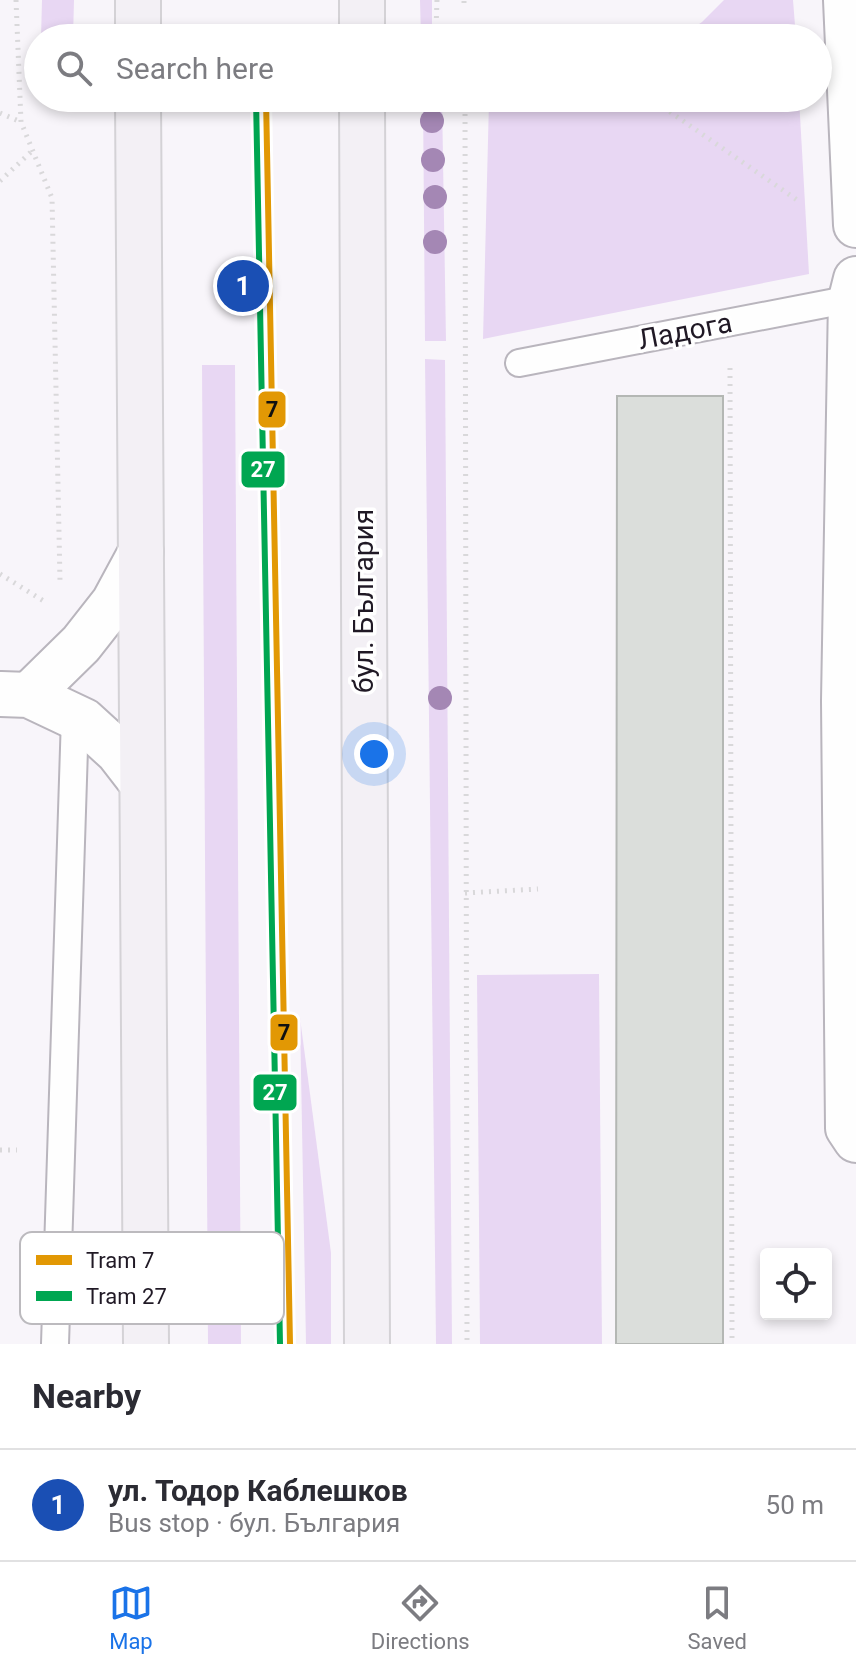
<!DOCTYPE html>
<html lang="en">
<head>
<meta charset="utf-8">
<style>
	body { margin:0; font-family:Roboto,sans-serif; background:#f2f2f3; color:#2b2b33 }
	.controls { position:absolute; right:24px; bottom:24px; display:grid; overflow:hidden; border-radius:8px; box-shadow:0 4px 12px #0003 }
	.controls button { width:72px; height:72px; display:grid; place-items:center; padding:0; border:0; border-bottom:2px solid #e1e1e2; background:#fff; color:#2b2b33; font:40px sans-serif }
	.you { position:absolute; left:374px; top:754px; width:28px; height:28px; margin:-20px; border:6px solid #fff; border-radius:50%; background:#1a73e8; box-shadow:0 0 0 12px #1a73e833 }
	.badge { display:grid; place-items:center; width:52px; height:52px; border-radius:50%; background:#1a73e8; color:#fff; font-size:26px; font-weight:700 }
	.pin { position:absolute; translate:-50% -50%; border:4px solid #fff; box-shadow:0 2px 8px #0006 }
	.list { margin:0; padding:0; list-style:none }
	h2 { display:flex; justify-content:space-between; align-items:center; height:104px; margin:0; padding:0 32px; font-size:34px }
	h2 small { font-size:26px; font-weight:400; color:#7c7c81 }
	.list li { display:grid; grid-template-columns:52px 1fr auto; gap:24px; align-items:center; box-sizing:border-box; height:112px; padding:0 32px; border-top:2px solid #e1e1e2 }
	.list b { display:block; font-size:30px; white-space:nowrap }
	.list p { margin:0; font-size:26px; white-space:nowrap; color:#7c7c81 }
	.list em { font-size:26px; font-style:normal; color:#7c7c81 }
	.icon { flex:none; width:44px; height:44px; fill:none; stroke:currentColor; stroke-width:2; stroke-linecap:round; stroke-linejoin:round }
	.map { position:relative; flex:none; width:856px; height:1344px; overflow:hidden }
	.search { position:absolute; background:#fff; box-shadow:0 4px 12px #0003; left:24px; right:24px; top:24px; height:88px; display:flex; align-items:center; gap:20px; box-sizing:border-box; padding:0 28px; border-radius:44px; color:#7c7c81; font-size:30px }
	.sheet { height:216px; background:#fff }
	nav { display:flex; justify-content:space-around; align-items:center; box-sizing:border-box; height:112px; border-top:2px solid #e1e1e2; background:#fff; font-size:22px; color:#7c7c81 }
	nav a { display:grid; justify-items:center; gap:4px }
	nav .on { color:#1a73e8 }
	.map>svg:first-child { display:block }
	.green { fill:#e8d7f3 }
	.building { fill:#dbdedb; stroke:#b4b7b4; stroke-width:2 }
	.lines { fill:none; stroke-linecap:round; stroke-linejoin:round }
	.lane-casing { stroke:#b9b5bd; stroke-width:30 }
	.street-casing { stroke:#b9b5bd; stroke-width:48 }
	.primary-casing { stroke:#d4d2d6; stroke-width:48 }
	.path { stroke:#d9d8da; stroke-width:5; stroke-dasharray:2 6; stroke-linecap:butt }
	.lane { stroke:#fefefe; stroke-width:26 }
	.street { stroke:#fefefe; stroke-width:44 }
	.primary { stroke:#f3f0f5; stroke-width:44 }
	.tram-1-casing { stroke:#fff; stroke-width:12 }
	.tram-2-casing { stroke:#fff; stroke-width:12 }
	.tram-1 { stroke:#e29804; stroke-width:6 }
	.tram-2 { stroke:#00a651; stroke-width:6 }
	.tree { fill:#a487b4 }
	.labels { text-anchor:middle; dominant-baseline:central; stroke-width:7; stroke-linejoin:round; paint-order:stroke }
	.street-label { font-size:28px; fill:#201925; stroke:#fff }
	.key { fill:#fff; stroke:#bcbabe; stroke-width:2 }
	.key-label { font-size:22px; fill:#201925 }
	.line-badge { stroke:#fff; stroke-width:3 }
	.badge-label { font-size:22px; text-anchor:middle; font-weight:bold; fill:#fff }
	.pale-badge-label { font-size:22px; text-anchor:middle; font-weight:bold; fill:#111 }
</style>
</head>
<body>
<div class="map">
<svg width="856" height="1344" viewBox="0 0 856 1344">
	<rect width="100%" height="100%" fill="#f8f5fa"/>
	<g class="green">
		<polygon points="42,0 74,0 73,38 41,38"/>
		<polygon points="420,0 432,0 432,28 434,38 421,38"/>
		<polygon points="724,0 793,0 796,38 679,38 702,22"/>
		<polygon points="423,98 442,98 446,341 425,341"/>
		<polygon points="497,98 799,98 809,274 483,339 489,101"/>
		<polygon points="425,359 445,360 452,1344 436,1344"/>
		<polygon points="202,365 235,365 241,1344 208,1344"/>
		<polygon points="599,974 602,1344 480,1344 477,975"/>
		<polygon points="300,1018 331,1253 331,1344 306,1344"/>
	</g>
	<polygon class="building" points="617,396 723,396 723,1344 616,1344"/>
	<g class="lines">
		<defs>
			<g id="lane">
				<polyline points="519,363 851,299"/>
				<polyline points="55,1344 75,717"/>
			</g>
			<g id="street">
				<polyline points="846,0 856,225"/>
				<polyline points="856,279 851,299 844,701 848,1128 856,1140"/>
				<polyline points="1,694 29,695 84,721 118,752 142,783"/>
				<polyline points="29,695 81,644 114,602 141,552"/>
			</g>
			<g id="primary">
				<polyline points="138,0 138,38"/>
				<polyline points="362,0 362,38"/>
				<polyline points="138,98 146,1344"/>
				<polyline points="362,98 367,1344"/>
			</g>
		</defs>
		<use href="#lane" class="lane-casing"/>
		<use href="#street" class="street-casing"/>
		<use href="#primary" class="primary-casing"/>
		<g class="path">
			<polyline points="16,0 21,122 52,198 60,581"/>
			<polyline points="437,0 436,29 441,38"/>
			<polyline points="464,3 464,0"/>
			<polyline points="465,98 467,1344"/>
			<polyline points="650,98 800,202"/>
			<polyline points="0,113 21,122"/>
			<polyline points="0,181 33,150"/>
			<polyline points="730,368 732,1344"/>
			<polyline points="0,574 47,603"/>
			<polyline points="465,893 538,889"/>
			<polyline points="0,1150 17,1150"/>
		</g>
		<use href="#lane" class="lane"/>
		<use href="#street" class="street"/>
		<use href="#primary" class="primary"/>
		<defs>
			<polyline id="tram-1" points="266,98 290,1344"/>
			<polyline id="tram-2" points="256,98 280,1344"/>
		</defs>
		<use href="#tram-1" class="tram-1-casing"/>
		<use href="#tram-2" class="tram-2-casing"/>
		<use href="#tram-1" class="tram-1"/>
		<use href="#tram-2" class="tram-2"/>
	</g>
	<g class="tree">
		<circle cx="432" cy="121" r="12"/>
		<circle cx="433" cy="160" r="12"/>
		<circle cx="435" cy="197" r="12"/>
		<circle cx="435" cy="242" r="12"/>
		<circle cx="440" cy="698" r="12"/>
	</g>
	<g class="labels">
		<g class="street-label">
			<text transform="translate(685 331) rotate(-11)">Ладога</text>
			<text transform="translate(363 601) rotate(-90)">бул. България</text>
		</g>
	</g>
	<rect x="20" y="1232" width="264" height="92" rx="12" class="key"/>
	<rect x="36" y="1255" width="36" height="10" fill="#e29804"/>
	<rect x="36" y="1291" width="36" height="10" fill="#00a651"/>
	<g class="key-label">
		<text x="86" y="1268">Tram 7</text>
		<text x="86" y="1304">Tram 27</text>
	</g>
	<g class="line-badge">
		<rect x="257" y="390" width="30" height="39" rx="8" fill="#e29804"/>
		<rect x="240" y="450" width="46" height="39" rx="8" fill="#00a651"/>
		<rect x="269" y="1013" width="30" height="39" rx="8" fill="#e29804"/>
		<rect x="252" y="1073" width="46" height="39" rx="8" fill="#00a651"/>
	</g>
	<g class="badge-label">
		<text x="263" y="477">27</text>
		<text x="275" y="1100">27</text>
	</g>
	<g class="pale-badge-label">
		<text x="272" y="417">7</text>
		<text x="284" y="1040">7</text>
	</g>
</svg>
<div class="controls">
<button><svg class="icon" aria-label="locate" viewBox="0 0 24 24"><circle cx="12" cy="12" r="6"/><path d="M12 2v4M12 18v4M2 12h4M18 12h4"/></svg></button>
</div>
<div class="you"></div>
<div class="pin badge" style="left:243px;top:286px;background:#1a4fb4">1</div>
<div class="search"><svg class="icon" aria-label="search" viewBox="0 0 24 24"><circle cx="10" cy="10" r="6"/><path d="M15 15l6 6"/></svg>Search here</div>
</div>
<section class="sheet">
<h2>Nearby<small></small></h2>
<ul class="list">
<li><span class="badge" style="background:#1a4fb4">1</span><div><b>ул. Тодор Каблешков</b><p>Bus stop · бул. България</p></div><em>50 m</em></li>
</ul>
</section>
<nav>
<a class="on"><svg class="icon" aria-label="map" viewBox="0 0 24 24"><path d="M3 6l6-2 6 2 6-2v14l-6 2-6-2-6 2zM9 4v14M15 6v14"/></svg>Map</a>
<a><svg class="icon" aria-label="directions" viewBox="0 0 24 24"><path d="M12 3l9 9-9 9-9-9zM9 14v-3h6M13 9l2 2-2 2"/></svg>Directions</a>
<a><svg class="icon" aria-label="saved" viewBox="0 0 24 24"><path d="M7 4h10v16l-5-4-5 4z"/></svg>Saved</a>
</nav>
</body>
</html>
